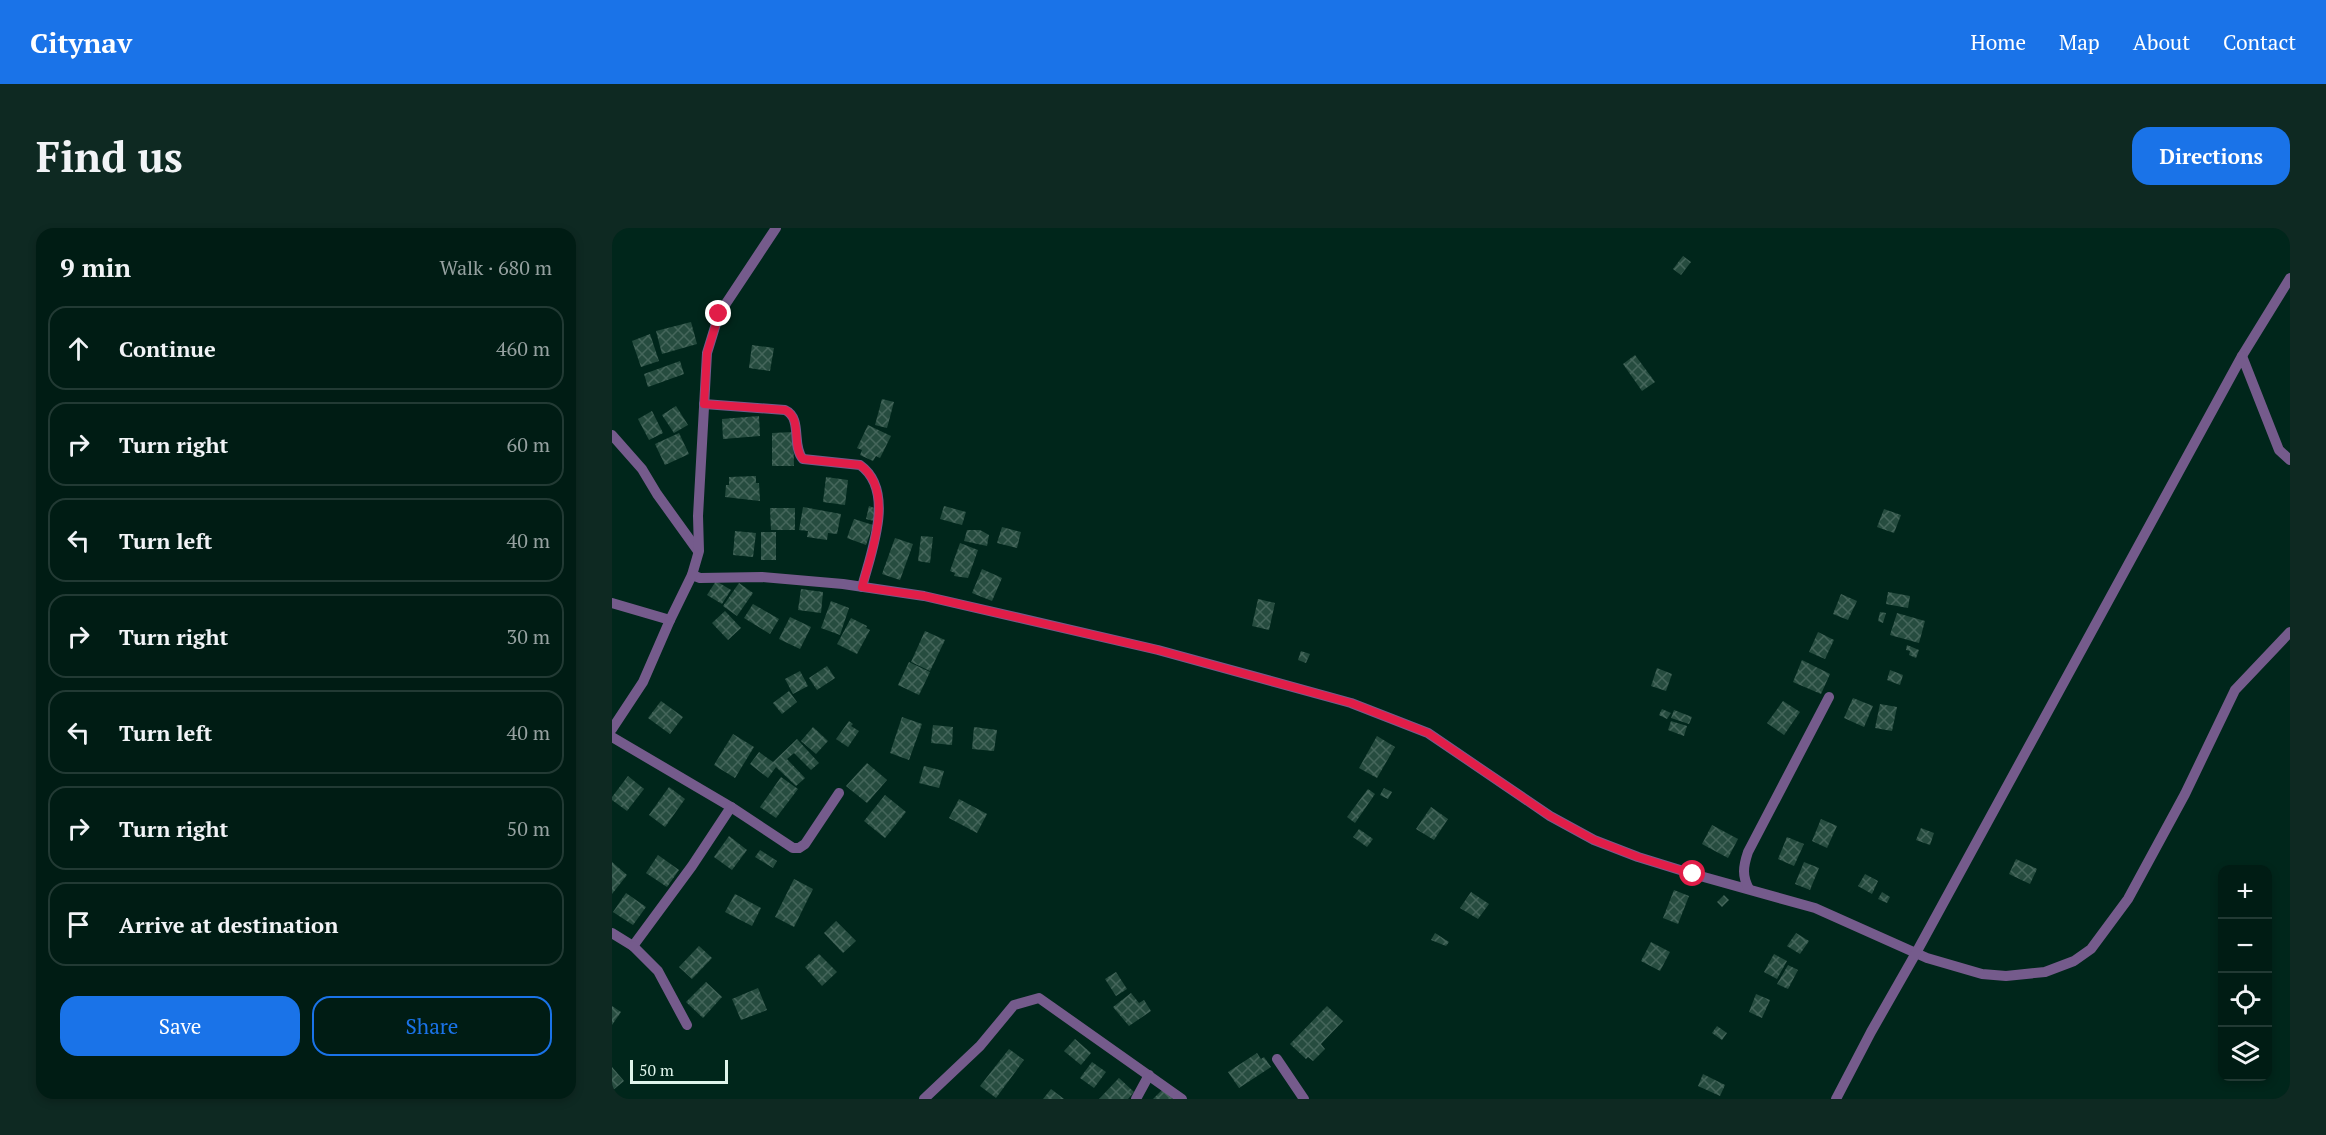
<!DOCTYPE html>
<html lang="en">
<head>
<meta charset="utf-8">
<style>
	body { margin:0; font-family:"PT Serif",serif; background:#0e2922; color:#f1f3f6 }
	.controls { position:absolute; right:18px; bottom:18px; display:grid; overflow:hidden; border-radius:12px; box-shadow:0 3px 9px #0003 }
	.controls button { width:54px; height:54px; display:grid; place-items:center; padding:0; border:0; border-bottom:2px solid #223a34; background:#001c14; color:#f1f3f6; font:30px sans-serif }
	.scale { position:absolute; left:18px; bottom:15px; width:98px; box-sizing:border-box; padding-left:6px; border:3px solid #dff4eb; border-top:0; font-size:16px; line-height:21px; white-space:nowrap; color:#dff4eb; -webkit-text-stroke:4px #00261b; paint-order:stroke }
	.stop { position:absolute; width:18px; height:18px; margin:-14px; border:4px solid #e11d48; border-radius:50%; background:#fff }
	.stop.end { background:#e11d48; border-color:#fff; box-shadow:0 2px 6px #0008 }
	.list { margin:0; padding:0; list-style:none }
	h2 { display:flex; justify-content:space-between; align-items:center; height:78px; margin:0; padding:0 24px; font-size:26px }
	h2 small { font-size:20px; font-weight:400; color:#95a1a0 }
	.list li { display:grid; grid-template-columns:39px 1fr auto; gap:18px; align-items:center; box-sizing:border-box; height:84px; margin:0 12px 12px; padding:0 12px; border:2px solid #223a34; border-radius:18px }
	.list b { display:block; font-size:22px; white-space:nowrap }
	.list em { font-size:20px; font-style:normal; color:#95a1a0 }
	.actions { display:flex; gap:12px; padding:18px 24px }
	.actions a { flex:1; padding:14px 0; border:2px solid #1a73e8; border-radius:18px; text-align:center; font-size:21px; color:#1a73e8 }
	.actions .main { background:#1a73e8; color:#fff }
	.icon { flex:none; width:33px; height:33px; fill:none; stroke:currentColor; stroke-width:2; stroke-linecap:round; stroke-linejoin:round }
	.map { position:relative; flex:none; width:1678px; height:871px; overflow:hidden; border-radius:18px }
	header { display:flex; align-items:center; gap:36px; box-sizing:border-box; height:84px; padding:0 30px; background:#1a73e8; color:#fff }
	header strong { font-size:28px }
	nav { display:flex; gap:33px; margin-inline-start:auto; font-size:21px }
	.intro { display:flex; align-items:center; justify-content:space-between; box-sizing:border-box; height:144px; padding:0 36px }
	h1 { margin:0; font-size:42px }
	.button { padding:15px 27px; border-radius:18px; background:#1a73e8; color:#fff; font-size:21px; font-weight:700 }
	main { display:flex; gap:36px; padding:0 36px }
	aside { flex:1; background:#001c14; border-radius:18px; box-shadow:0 3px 9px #0003 }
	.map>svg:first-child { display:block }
	.building { fill:url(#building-cross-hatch) }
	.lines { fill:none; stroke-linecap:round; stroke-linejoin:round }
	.minor { stroke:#755b8c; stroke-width:10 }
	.route { stroke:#e11d48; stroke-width:8 }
</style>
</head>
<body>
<header>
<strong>Citynav</strong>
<nav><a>Home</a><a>Map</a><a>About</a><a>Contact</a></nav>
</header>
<div class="intro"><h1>Find us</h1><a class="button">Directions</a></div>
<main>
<aside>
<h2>9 min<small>Walk · 680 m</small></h2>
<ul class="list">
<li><svg class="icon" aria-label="ahead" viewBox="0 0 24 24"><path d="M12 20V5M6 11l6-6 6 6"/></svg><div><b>Continue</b></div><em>460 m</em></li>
<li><svg class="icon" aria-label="right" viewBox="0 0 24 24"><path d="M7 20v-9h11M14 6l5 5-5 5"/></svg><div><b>Turn right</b></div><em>60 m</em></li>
<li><svg class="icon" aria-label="left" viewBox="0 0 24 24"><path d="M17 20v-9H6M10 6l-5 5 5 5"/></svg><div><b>Turn left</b></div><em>40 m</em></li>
<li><svg class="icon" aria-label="right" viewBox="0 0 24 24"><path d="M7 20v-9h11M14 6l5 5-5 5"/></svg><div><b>Turn right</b></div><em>30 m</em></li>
<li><svg class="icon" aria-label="left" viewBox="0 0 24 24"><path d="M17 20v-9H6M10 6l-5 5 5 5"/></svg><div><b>Turn left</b></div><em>40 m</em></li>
<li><svg class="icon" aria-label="right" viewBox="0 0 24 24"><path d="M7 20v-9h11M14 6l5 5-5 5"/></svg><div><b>Turn right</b></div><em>50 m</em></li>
<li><svg class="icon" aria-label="arrive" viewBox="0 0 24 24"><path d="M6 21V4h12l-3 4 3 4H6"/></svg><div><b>Arrive at destination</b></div></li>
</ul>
<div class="actions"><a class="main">Save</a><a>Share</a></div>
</aside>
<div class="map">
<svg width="1678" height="871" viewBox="0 0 1678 871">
	<defs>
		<pattern id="building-cross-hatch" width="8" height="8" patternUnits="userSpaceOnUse" patternTransform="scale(1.5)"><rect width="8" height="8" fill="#264c3f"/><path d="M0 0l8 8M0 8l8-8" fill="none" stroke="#45665b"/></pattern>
	</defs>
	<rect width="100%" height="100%" fill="#00261b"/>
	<g class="building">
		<polygon points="1071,28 1079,34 1069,47 1061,41"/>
		<polygon points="79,94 85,116 50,126 44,103"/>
		<polygon points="38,106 47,133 29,139 20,113"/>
		<polygon points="140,117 162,120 158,143 137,140"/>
		<polygon points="1023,127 1043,154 1030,163 1011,136"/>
		<polygon points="68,133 72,146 36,159 32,146"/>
		<polygon points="270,171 282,174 275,200 263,197"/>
		<polygon points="64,178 76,197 62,205 50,187"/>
		<polygon points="40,183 51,205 37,212 26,191"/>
		<polygon points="147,188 148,208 111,211 110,191"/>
		<polygon points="256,197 279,208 268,230 264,228 261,233 248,227 250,222 245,220"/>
		<polygon points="181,204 182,238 160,238 160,205"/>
		<polygon points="67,205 77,226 53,237 43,216"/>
		<polygon points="144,248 144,255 147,255 148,273 113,269 114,257 117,257 117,249"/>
		<polygon points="214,249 236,252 233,277 211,274"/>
		<polygon points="257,278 265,281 262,293 254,291"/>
		<polygon points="332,278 354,284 350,297 328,291"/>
		<polygon points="191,279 229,286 225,306 216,305 215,312 195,309 196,303 187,302"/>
		<polygon points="158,280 183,280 183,302 159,302"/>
		<polygon points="1272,281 1289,287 1282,305 1265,299"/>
		<polygon points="242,291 261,297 254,317 235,310"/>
		<polygon points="390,299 409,304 405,320 385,315"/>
		<polygon points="355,302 368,302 377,307 375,318 352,313"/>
		<polygon points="123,303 144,305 141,329 121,327"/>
		<rect x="149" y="304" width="15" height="28"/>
		<polygon points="309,308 321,309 318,335 306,333"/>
		<polygon points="283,310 301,316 288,352 270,346"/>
		<polygon points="348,315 366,322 356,350 342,348 343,345 338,343"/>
		<polygon points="370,341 390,350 380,373 360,365"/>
		<polygon points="104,353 119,362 110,376 95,367"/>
		<polygon points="127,355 141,365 125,388 111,378"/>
		<polygon points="189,361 211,364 209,385 186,382"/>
		<polygon points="1276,364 1298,368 1296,380 1274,376"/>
		<polygon points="1229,366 1245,373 1236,392 1221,386"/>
		<polygon points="646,371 663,375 657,402 640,398"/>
		<polygon points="219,373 237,380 228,407 209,400"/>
		<polygon points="141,376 167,391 158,406 132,390"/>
		<polygon points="113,383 129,400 116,412 100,395"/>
		<polygon points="1268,384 1274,385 1271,395 1266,393"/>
		<polygon points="1285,385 1313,393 1307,415 1278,407"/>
		<polygon points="178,389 199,399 188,421 167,411"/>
		<polygon points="239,390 255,398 254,400 258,402 245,426 225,416"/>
		<polygon points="313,403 333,412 318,443 299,434"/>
		<polygon points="1206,404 1222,412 1213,431 1197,424"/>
		<polygon points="1295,417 1307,422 1304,430 1297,427 1298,423 1294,422"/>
		<polygon points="689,423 698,426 694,435 686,432"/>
		<polygon points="1190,432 1218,446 1209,466 1181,454"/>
		<polygon points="297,434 318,444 307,467 286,457"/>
		<polygon points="215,438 223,450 205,462 197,450"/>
		<polygon points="1045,440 1060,446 1054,463 1039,458"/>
		<polygon points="1278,442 1291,447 1288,457 1275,452"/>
		<polygon points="188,443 196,458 181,466 173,451"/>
		<polygon points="177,463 185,474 170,486 161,475"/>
		<polygon points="1241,470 1261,478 1252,499 1232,490"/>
		<polygon points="49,473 71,489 58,506 36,490"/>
		<polygon points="1171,473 1188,484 1172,507 1155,495"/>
		<polygon points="1268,476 1285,479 1280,503 1263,500"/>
		<polygon points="1050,481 1059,485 1055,491 1047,487"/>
		<polygon points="1062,482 1080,489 1077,496 1059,490"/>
		<polygon points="290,489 310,496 297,532 278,525"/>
		<polygon points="237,493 241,496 239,498 247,503 236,519 224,511"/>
		<polygon points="1059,493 1075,498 1072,508 1056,502"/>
		<polygon points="321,497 341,499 340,517 319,515"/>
		<polygon points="201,499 216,513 204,526 189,513"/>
		<polygon points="362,499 385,502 382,523 360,521"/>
		<polygon points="121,506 142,519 123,550 102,537"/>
		<polygon points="765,508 783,519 765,550 747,540"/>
		<polygon points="185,511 207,535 199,542 182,525 175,531 193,550 184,558 164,539 156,550 138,536 147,524 161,534"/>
		<polygon points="255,535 275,552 255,575 234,558"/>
		<polygon points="312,538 332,543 327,560 307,555"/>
		<polygon points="16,548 32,561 15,583 0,572 0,569"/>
		<polygon points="169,549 186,561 164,590 148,579"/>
		<polygon points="57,559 73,571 53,599 37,587"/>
		<polygon points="772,560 780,564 776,571 768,567"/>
		<polygon points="756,561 763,566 743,595 735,589"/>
		<polygon points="273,567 294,584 273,610 252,593"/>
		<polygon points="347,571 375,586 365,605 337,590"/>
		<polygon points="819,579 836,591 822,612 804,601"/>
		<polygon points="1209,591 1225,598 1215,620 1200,613"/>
		<polygon points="1100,597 1126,611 1116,630 1090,616"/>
		<polygon points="1309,600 1322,605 1318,617 1304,612"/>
		<polygon points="747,601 761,611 755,619 741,609"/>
		<polygon points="117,608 135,622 120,642 102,629"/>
		<polygon points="1175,609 1192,616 1182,638 1166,631"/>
		<polygon points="148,622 165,633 161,640 143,629"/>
		<polygon points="46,627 67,642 55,659 34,645"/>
		<polygon points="1404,631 1425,641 1418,656 1397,646"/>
		<polygon points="0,634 15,647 0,666"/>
		<polygon points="1192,634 1207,640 1198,662 1183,656"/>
		<polygon points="1253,646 1266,653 1260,666 1246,658"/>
		<polygon points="182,651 201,661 182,699 163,689"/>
		<polygon points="1062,662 1077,668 1066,696 1051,690"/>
		<polygon points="859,664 877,676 866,691 848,680"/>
		<polygon points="1270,664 1278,669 1275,675 1266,671"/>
		<polygon points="14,665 34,679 21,697 1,684"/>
		<polygon points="123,666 149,680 140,698 113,684"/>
		<polygon points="1112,667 1117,672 1110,679 1105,674"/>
		<polygon points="224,693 244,713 231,725 212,705"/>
		<polygon points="823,705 837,714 834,718 819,712"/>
		<polygon points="1184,705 1197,713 1188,726 1175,718"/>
		<polygon points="1039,714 1058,724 1048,743 1029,733"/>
		<polygon points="87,718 100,730 80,751 67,739"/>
		<polygon points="207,726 225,744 210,758 193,739"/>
		<polygon points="1162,726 1175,733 1165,751 1152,744"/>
		<polygon points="1176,737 1186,742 1176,761 1165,756"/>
		<polygon points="504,744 515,761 504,768 493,751"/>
		<polygon points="94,754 110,769 91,790 74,774"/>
		<polygon points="146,760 155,782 129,792 120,771"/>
		<polygon points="519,765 527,775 532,772 539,783 517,798 501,779"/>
		<polygon points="1144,766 1158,772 1150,790 1137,784"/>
		<polygon points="0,778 9,784 0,797"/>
		<polygon points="715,778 731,793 709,816 713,821 701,833 696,829 694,831 678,816"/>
		<polygon points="1105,798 1115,805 1110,812 1100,805"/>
		<polygon points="463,811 479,825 469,837 452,823"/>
		<polygon points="397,821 412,832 384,870 368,858"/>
		<polygon points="645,825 649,831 652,829 659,839 627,860 616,844"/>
		<polygon points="480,834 494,844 482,860 468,850"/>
		<polygon points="0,839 12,853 0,863"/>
		<polygon points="1091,846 1113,857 1108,868 1086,858"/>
		<polygon points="507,850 522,864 516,871 487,871"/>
		<polygon points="439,861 452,871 431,871"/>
		<polygon points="551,861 562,871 541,871"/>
	</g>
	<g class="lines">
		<g class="minor">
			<polyline points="1630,128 1678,50"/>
			<path d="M 92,176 L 173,182 C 191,190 179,218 191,231 L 248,237 C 284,263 259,324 250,359"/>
			<polyline points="0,207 30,241 45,266 86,323"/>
			<polyline points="80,347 88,350 150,349 231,356 312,368 546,422 739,475 816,505 938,588 982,612 1026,629 1081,646 1203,680 1315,730 1370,746 1394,748 1433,744 1462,733 1479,721 1516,671 1573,566 1623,462 1678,404"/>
			<polyline points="0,375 58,392"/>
			<polyline points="0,501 31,454 58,392 80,347 87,323 86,288 95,125 107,86 164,0"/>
			<polyline points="0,509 119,579 181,620 187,620 193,616 227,565"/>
			<path d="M 1137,661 C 1130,648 1131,639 1136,624 L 1217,469"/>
			<polyline points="0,705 21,718 80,638 119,579"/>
			<polyline points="21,718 46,743 75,797"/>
			<polyline points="665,831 692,871"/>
			<polyline points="312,871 368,818 402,777 427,770 570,871"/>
			<polyline points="524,871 537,847"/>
			<polyline points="1224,871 1259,804 1304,725 1630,128 1667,222 1678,232"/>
		</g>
	</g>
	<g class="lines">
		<path class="route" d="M 107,86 L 95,125 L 92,176 L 173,182 C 191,190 179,218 191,231 L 248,237 C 284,263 259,325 250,359 L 312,368 L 546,422 L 739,475 L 816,505 L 938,588 L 982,612 L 1026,629 L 1081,646"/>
	</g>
</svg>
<div class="controls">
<button>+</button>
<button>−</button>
<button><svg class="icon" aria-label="locate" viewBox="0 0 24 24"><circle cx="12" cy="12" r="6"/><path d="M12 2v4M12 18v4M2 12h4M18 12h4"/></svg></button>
<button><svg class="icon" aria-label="layers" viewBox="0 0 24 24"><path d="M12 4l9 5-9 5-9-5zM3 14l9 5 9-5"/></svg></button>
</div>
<div class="scale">50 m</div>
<div class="stop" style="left:1081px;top:646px"></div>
<div class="stop end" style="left:107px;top:86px"></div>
</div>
</main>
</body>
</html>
